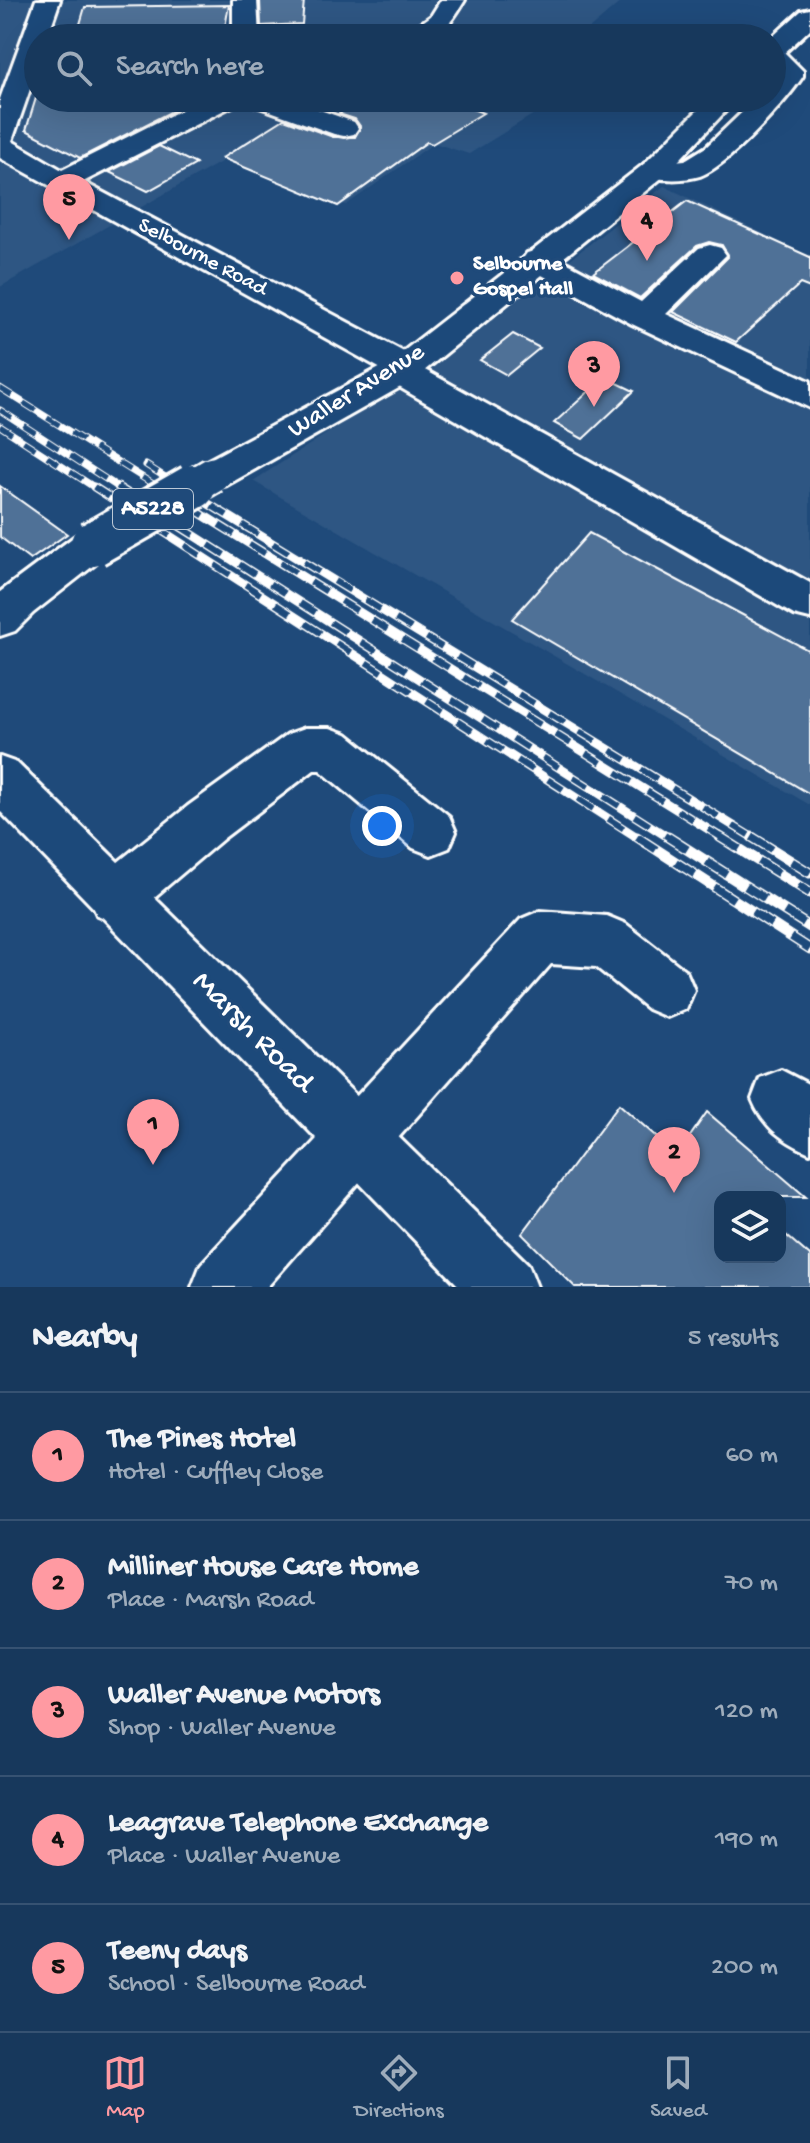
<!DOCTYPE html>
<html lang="en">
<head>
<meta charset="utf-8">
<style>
	body { margin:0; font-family:"Gochi Hand",sans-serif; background:#203f62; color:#f1f3f6 }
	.controls { position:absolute; right:24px; bottom:24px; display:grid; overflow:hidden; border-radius:16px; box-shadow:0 8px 32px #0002 }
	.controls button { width:72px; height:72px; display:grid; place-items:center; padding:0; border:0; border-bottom:2px solid #365272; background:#17385c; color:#f1f3f6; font:40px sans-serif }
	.you { position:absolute; left:382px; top:826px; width:28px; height:28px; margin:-20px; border:6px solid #fff; border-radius:50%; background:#1a73e8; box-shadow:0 0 0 12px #1a73e833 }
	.badge { display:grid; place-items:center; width:52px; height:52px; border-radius:50%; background:#ff9aa2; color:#111; font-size:26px; font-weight:700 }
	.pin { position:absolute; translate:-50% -66px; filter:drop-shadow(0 2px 4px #0008) }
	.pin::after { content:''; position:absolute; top:42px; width:28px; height:24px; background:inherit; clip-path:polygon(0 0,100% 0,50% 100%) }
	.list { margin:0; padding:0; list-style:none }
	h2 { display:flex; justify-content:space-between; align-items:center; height:104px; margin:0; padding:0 32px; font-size:34px }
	h2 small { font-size:26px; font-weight:400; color:#9eacbb }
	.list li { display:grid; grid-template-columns:52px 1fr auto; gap:24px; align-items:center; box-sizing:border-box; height:128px; padding:0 32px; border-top:2px solid #365272 }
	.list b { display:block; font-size:30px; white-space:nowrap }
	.list p { margin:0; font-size:26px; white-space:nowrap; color:#9eacbb }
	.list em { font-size:26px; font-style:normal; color:#9eacbb }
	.icon { flex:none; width:44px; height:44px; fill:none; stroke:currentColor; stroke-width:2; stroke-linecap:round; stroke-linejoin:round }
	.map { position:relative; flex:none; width:810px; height:1287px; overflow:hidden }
	.search { position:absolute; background:#17385c; box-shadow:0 8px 32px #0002; left:24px; right:24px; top:24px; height:88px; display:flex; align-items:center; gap:20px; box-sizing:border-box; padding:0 28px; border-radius:44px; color:#9eacbb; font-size:30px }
	.sheet { height:744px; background:#17385c }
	nav { display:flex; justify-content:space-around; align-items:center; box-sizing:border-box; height:112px; border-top:2px solid #365272; background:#17385c; font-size:22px; color:#9eacbb }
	nav a { display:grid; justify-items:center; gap:4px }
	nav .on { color:#ff9aa2 }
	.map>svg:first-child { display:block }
	.built { fill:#2e5683 }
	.building { fill:#507197; stroke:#fff; stroke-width:2 }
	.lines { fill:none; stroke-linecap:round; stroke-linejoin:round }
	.minor-casing { stroke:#fff; stroke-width:6 }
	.major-casing { stroke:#fff; stroke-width:6 }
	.minor { fill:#1f4a7a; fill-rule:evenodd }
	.major { fill:#1f4a7a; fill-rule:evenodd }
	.rail-far2-casing { stroke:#fff; stroke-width:7 }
	.rail-far1-casing { stroke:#fff; stroke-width:9 }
	.rail-casing { stroke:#fff; stroke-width:11 }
	.rail-far2 { stroke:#1f4a7a; stroke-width:5; stroke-dasharray:14; stroke-linecap:butt }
	.rail-far1 { stroke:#1f4a7a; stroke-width:6; stroke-dasharray:18; stroke-linecap:butt }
	.rail { stroke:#1f4a7a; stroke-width:8; stroke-dasharray:23; stroke-linecap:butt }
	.major-bridge-far1-casing { stroke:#fff; stroke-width:40; stroke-linecap:butt }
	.major-bridge-casing { stroke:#fff; stroke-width:50; stroke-linecap:butt }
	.major-bridge-far1 { stroke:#1f4a7a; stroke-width:35 }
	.major-bridge { stroke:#1f4a7a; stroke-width:44 }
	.poi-dot { fill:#ff9aa2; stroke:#1f4a7a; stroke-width:3 }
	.labels { text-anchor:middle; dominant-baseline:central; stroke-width:7; stroke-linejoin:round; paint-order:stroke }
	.far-street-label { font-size:22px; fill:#fff; stroke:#1f4a7a }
	.far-poi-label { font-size:22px; font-weight:bold; fill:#fff; stroke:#1f4a7a; text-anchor:start }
	.shield { fill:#1f4a7a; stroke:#bcc9d7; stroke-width:2 }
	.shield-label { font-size:24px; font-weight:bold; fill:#fff }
	.street-label { font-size:26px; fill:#fff; stroke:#1f4a7a }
	.near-street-label { font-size:32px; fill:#fff; stroke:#1f4a7a }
</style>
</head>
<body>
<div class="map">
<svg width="810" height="1287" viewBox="0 0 810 1287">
	<rect width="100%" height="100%" fill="#1f4a7a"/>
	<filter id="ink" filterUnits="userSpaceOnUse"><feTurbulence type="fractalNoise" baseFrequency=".0125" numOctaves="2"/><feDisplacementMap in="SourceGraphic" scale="16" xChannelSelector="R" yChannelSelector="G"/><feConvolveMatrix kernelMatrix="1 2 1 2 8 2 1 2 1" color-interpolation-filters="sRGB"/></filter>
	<g filter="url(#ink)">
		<g class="built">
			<polygon points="0,0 623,0 589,29 619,38 38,38 38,98 560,98 469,154 434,143 346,205 228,158 0,287"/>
			<polygon points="664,186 810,256 810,805 253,481 438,362"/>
		</g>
		<g class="building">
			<polygon points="260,0 304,0 302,24 261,26"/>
			<polygon points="229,5 223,38 76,38 85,7"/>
			<polygon points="36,98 198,98 80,158 26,130"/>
			<polygon points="365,98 444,98 483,113 432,144 427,142 338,206 222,158 284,119 333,137 355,137 360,126 355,119 339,114"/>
			<polygon points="159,146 196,164 148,191 109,172"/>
			<polygon points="687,201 810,257 810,288 800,284 736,342 673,312 728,257 722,245 709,242 697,246 640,298 593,273"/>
			<polygon points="513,334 540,348 507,375 480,360"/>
			<polygon points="605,377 634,391 583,439 554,423"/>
			<polygon points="0,486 67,534 30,560 0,537"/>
			<polygon points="589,533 810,651 810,794 512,619"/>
			<polygon points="619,1104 677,1155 707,1112 806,1197 720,1197 720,1257 780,1257 780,1230 810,1256 810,1287 575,1287 522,1234"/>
		</g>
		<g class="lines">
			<defs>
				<g id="minor">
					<polygon points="36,0 60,0 47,38 38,38 38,66 12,141 62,170 205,98 239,98 236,104 83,182 419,360 423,369 810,583 810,619 794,615 387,380 383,370 0,158 0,99"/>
					<polygon points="233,0 257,0 259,38 233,38"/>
					<path d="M 441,0 L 465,0 C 445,33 439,38 400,38 L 431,16 Z"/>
					<path d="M 772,46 L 781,49 L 803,71 L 803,76 C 785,103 729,165 700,176 C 684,181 659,180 644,176 L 639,170 L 644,164 L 685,160 L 706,147 L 757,98 L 772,98 L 772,81 L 777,73 L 772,68 Z"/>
					<polygon points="248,98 286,98 354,122 358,128 354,134 344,136 334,134 251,104"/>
					<polygon points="710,245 721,248 726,255 666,314 810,381 810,408 632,324 527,267 522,260 527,253 538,250 549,253 641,302 699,248"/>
					<polygon points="305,728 330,728 347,734 449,816 456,832 449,848 431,855 413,848 320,770 314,770 224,838 133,915 115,922 97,915 89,897 97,879 188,806 288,734"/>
					<polygon points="540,911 607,916 626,924 686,971 694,990 686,1009 667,1017 648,1009 596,967 551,964 267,1287 192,1287 201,1264 521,919"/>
					<path d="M 781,1070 L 810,1085 L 810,1153 C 783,1141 763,1127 752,1099 L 760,1078 Z"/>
				</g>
				<g id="major">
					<polygon points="810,9 810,29 781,56 772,59 771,38 801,11"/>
					<polygon points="710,98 738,98 664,176 413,380 227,485 213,489 199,485 194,475 199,465 387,364 644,164"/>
					<polygon points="93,529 107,533 113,544 107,555 33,613 15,631 0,636 0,592 79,533"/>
					<polygon points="0,757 17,763 528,1264 537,1287 460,1287 0,811"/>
				</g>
			</defs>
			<use href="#minor" class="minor-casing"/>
			<use href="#major" class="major-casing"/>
			<use href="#minor" class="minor"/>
			<use href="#major" class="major"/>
			<defs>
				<g id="rail-far2">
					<polyline points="0,388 161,489"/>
					<polyline points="0,410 121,489"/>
					<polyline points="0,426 97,489"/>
					<polyline points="146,465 184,489"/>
				</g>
				<g id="rail-far1">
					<polyline points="94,487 640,839"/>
					<polyline points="118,487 671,839"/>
					<polyline points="158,487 724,839"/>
					<polyline points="181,487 755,839"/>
				</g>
				<g id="rail">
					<polyline points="637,837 810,949"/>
					<polyline points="668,837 810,927"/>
					<polyline points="720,837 810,893"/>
					<polyline points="752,837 810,873"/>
				</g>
			</defs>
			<use href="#rail-far2" class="rail-far2-casing"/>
			<use href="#rail-far1" class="rail-far1-casing"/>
			<use href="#rail" class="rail-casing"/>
			<use href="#rail-far2" class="rail-far2"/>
			<use href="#rail-far1" class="rail-far1"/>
			<use href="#rail" class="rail"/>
			<defs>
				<polyline id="major-bridge-far1" points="189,489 213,475"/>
				<polyline id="major-bridge" points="93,544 193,487"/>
			</defs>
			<use href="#major-bridge-far1" class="major-bridge-far1-casing"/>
			<use href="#major-bridge" class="major-bridge-casing"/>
			<use href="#major-bridge-far1" class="major-bridge-far1"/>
			<use href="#major-bridge" class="major-bridge"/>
		</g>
	</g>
	<circle class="poi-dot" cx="457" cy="278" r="8"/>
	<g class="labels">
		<g class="far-street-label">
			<text transform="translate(202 258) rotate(28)">Selbourne Road</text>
		</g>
		<g class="far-poi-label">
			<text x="473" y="265">Selbourne<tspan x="473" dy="25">Gospel Hall</tspan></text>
		</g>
		<rect class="shield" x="113" y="489" width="80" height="40" rx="6"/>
		<g class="shield-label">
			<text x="153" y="509">A5228</text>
		</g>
		<g class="street-label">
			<text transform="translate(357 392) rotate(-32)">Waller Avenue</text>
		</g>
		<g class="near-street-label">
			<text transform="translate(252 1033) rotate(45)">Marsh Road</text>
		</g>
	</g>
</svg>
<div class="controls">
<button><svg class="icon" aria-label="layers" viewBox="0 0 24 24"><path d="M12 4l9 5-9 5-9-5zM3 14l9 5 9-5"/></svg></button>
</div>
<div class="you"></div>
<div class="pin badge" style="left:153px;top:1165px">1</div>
<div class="pin badge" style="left:674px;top:1193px">2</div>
<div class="pin badge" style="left:594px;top:407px">3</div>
<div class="pin badge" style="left:647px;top:261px">4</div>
<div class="pin badge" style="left:69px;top:240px">5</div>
<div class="search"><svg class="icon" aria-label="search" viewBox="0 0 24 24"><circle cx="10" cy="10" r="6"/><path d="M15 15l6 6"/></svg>Search here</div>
</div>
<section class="sheet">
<h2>Nearby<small>5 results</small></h2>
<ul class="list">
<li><span class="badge">1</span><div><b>The Pines Hotel</b><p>Hotel · Cuffley Close</p></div><em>60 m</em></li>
<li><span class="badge">2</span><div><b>Milliner House Care Home</b><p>Place · Marsh Road</p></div><em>70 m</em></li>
<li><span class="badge">3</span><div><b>Waller Avenue Motors</b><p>Shop · Waller Avenue</p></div><em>120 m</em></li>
<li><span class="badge">4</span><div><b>Leagrave Telephone Exchange</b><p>Place · Waller Avenue</p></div><em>190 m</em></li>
<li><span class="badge">5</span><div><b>Teeny days</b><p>School · Selbourne Road</p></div><em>200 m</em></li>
</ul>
</section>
<nav>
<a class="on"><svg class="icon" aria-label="map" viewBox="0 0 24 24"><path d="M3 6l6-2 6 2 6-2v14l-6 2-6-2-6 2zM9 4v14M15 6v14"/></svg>Map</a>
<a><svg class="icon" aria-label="directions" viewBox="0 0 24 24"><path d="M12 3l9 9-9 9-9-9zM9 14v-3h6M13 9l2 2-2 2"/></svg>Directions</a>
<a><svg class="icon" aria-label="saved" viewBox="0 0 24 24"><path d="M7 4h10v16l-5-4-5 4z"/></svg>Saved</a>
</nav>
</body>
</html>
